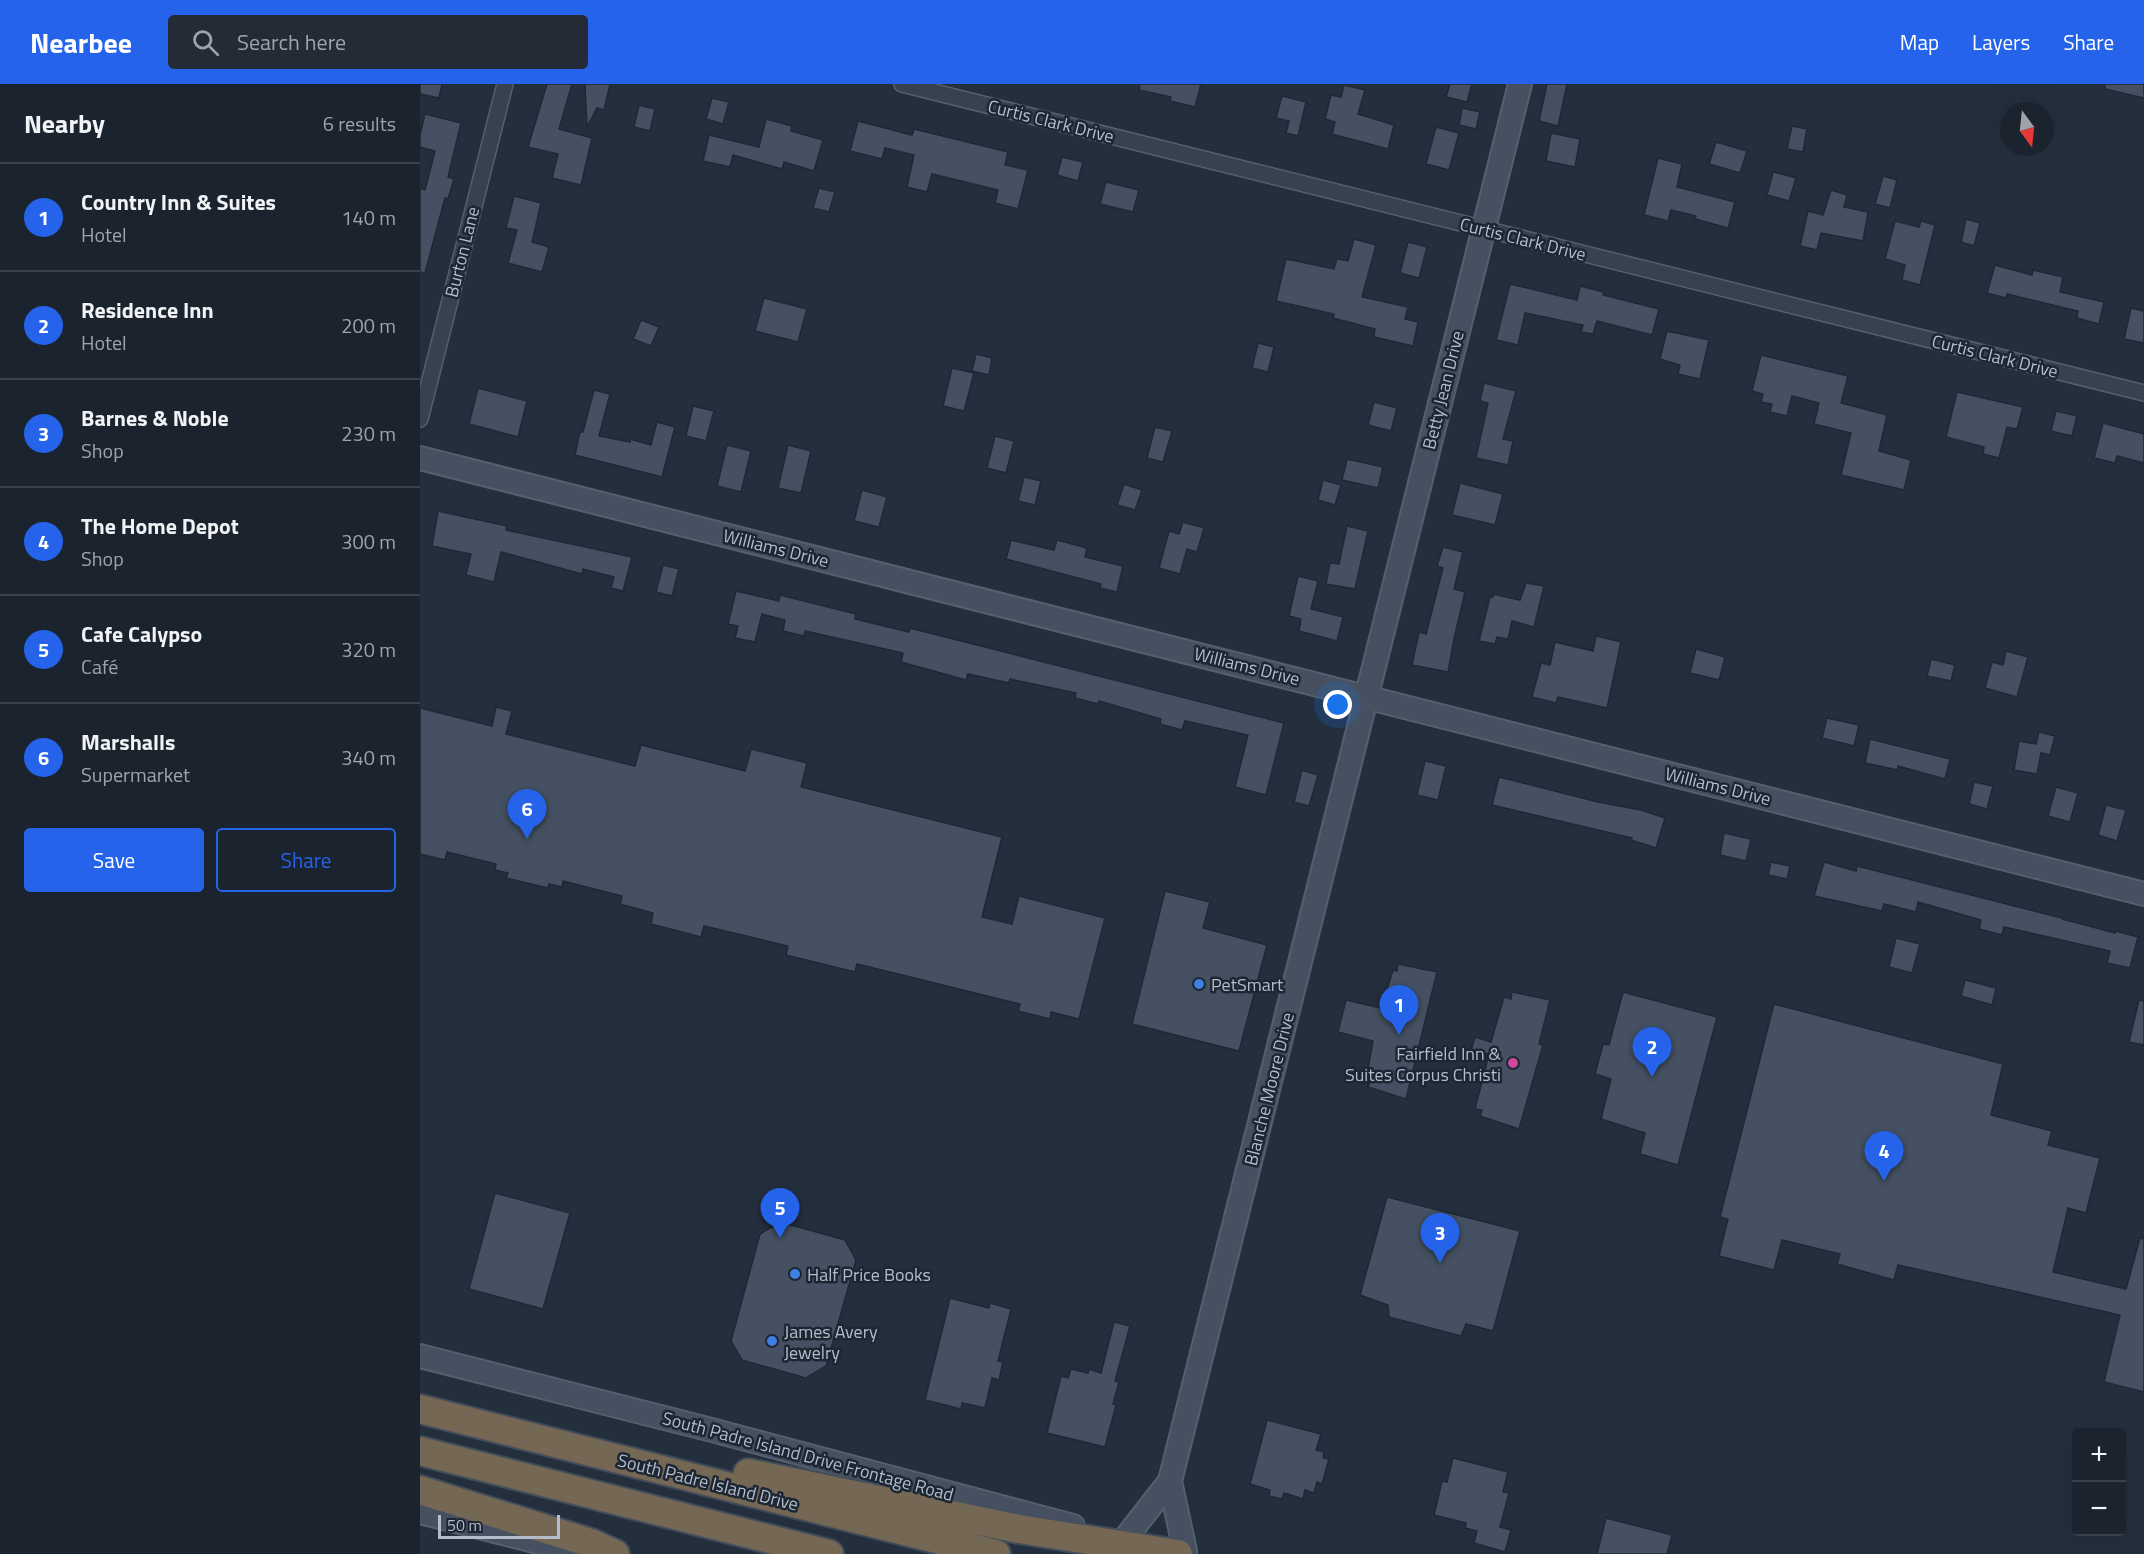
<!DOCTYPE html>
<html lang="en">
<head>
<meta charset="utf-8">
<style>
	body { margin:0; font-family:"Titillium Web",sans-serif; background:#242b36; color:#f1f3f6 }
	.controls { position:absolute; right:18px; bottom:18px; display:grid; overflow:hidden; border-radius:6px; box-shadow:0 6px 24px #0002 }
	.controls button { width:54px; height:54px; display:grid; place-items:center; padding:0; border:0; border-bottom:2px solid #39404a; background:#1b232e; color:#f1f3f6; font:30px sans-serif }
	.compass { position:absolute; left:1580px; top:18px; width:54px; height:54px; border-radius:50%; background:#1b232e; box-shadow:0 6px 24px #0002; rotate:165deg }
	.scale { position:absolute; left:18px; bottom:15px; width:122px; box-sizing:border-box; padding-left:6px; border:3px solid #b4bcc9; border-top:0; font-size:16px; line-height:21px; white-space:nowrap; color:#b4bcc9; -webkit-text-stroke:4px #1d2633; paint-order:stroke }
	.you { position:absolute; left:918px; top:621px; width:21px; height:21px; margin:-15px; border:4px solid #fff; border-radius:50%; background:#1a73e8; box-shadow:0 0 0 9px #1a73e833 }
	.badge { display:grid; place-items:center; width:39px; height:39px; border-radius:50%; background:#2563eb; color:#fff; font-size:20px; font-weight:700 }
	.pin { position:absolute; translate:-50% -50px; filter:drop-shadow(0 2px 3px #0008) }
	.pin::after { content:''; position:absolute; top:32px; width:21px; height:18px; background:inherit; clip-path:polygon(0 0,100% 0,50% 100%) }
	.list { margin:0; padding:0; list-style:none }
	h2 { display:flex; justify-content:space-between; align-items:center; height:78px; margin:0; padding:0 24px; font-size:26px }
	h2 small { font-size:20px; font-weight:400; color:#a0a4aa }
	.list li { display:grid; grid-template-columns:39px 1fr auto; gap:18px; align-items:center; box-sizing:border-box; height:108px; padding:0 24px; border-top:2px solid #39404a }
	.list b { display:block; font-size:22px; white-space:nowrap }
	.list p { margin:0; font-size:20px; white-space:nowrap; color:#a0a4aa }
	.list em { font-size:20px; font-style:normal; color:#a0a4aa }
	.actions { display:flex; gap:12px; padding:18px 24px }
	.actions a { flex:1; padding:14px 0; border:2px solid #2563eb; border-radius:6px; text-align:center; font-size:21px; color:#2563eb }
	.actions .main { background:#2563eb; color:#fff }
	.icon { flex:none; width:33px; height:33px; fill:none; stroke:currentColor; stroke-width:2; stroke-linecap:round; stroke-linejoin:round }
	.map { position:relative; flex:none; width:1724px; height:1470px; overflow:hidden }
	header { display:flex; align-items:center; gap:36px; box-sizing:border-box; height:84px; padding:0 30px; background:#2563eb; color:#fff }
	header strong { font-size:28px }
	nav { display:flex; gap:33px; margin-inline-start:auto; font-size:21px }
	.search { width:420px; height:54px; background:#242b36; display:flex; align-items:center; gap:15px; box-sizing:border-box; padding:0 21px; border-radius:6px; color:#a0a4aa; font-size:22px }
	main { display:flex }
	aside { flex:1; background:#1b232e }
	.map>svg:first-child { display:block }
	.building { fill:#455162; stroke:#1f2835; stroke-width:1.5 }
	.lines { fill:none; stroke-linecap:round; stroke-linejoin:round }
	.street-casing { stroke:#565f6c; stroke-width:18 }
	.secondary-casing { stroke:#565f6c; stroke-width:26 }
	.highway-casing { stroke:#434c59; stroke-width:32 }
	.street { stroke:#38414e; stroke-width:15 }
	.secondary { stroke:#465061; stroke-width:22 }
	.highway { stroke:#746855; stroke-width:28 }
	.shop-dot { fill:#3f7fe0; stroke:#1d2633; stroke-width:2 }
	.hotel-dot { fill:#d1479c; stroke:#1d2633; stroke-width:2 }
	.labels { text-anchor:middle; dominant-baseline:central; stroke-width:5; stroke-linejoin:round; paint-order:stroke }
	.street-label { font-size:18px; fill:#b4bcc9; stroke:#1d2633 }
	.poi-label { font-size:18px; fill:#b4bcc9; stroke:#1d2633; text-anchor:start }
</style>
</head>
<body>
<header>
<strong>Nearbee</strong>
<div class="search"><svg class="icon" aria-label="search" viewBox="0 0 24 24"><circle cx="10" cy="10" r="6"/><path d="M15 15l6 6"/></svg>Search here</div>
<nav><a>Map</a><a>Layers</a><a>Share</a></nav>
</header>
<main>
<aside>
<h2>Nearby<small>6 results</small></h2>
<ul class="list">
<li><span class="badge">1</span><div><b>Country Inn &amp; Suites</b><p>Hotel</p></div><em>140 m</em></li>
<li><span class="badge">2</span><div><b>Residence Inn</b><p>Hotel</p></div><em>200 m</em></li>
<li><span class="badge">3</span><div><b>Barnes &amp; Noble</b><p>Shop</p></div><em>230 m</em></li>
<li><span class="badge">4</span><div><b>The Home Depot</b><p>Shop</p></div><em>300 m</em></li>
<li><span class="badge">5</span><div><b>Cafe Calypso</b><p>Café</p></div><em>320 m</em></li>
<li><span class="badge">6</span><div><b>Marshalls</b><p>Supermarket</p></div><em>340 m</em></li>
</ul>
<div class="actions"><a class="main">Save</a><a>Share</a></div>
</aside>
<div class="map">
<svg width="1724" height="1470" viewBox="0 0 1724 1470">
	<rect width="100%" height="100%" fill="#242f3e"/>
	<g class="building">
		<polygon points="0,0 22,0 19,14 0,10"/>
		<polygon points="127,0 152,0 139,45 172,54 161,101 132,94 138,70 108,63"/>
		<polygon points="165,0 190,0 184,26 177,24 167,43"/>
		<polygon points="720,0 781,0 775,23 750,17 751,13 719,6"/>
		<polygon points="1030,0 1052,0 1047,18 1026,13"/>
		<polygon points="1127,0 1147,0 1138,42 1119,37"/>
		<polygon points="1685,0 1724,0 1724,14 1685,5"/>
		<polygon points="924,1 945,6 938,30 974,41 968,65 912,50 915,38 905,35 911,11 921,13"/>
		<polygon points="862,12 886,18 878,52 866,49 869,37 856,34"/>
		<polygon points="292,14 309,18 303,40 286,35"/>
		<polygon points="219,21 235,25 230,47 214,43"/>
		<polygon points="1042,24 1060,28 1056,45 1039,41"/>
		<polygon points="5,30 41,39 28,93 34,95 28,115 25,114 5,189 0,188 0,104 5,106 15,67 0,63 0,51"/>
		<polygon points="346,35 372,42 371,47 403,56 394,87 364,78 362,85 313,71 310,83 283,77 289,51 339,63"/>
		<polygon points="438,37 492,51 494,45 588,68 585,81 608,86 598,125 575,119 578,106 512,90 507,108 487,103 494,71 465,64 462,75 430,67"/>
		<polygon points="1372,42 1387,45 1383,68 1367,65"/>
		<polygon points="1016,43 1039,49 1029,86 1006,80"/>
		<polygon points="1131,49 1160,55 1155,83 1126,77"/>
		<polygon points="1296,58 1327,67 1320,89 1289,80"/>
		<polygon points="642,73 663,78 658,97 637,91"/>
		<polygon points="1238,74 1262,80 1257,103 1315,118 1308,144 1275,135 1276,132 1251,126 1248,137 1224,131"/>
		<polygon points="1353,88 1376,94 1369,117 1347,111"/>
		<polygon points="1463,92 1477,96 1470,124 1455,120"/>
		<polygon points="686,98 719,106 713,128 680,120"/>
		<polygon points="399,104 415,108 409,128 393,124"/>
		<polygon points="1411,106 1427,111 1424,123 1448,128 1443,157 1401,149 1397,166 1380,162 1388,127 1403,131"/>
		<polygon points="94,112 121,119 112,158 129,163 122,188 88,179 97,146 86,144"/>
		<polygon points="1546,135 1560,139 1554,162 1541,158"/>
		<polygon points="1475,137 1499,143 1501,137 1515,141 1500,201 1482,196 1485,181 1465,175"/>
		<polygon points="934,155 956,161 942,213 988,223 985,235 998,238 993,262 954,253 955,245 913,234 914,230 856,217 866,175 914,185 917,175 928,177"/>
		<polygon points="988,158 1007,163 999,194 980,189"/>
		<polygon points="1575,181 1612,191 1613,186 1643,193 1640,208 1684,218 1679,240 1657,234 1658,227 1587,210 1586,214 1567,209"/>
		<polygon points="1090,200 1157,216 1160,202 1184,208 1183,211 1239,225 1232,251 1177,237 1173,250 1161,248 1163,241 1105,229 1098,261 1076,256"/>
		<polygon points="344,214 387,225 378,258 335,247"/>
		<polygon points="1711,224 1724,227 1724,259 1704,255"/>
		<polygon points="221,236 239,243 231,262 213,255"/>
		<polygon points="1247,247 1289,256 1280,295 1258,290 1260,281 1240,275"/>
		<polygon points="838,259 854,263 848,288 832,284"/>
		<polygon points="556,270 572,274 569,291 552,287"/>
		<polygon points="1341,271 1428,292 1421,319 1467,331 1459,367 1491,376 1484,406 1421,391 1431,349 1394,340 1399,319 1372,312 1367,332 1350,328 1352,320 1341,318 1343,310 1332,307"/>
		<polygon points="532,284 554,289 544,327 523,322"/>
		<polygon points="1064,299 1096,307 1083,355 1093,357 1088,381 1056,374 1068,319 1060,317"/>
		<polygon points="58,304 107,317 98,353 49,340"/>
		<polygon points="174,306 190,310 179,352 210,358 210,355 231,361 237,338 255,343 242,393 155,371 160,348 163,348"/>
		<polygon points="1537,308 1603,323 1597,345 1587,343 1579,374 1563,370 1564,363 1526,353"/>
		<polygon points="954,318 977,324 971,347 948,341"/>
		<polygon points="273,322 294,327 286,357 266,352"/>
		<polygon points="1636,327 1657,332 1652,352 1631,347"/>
		<polygon points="1683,339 1724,350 1724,379 1697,372 1695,379 1674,374"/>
		<polygon points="735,343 752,347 743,378 727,374"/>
		<polygon points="575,352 594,357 586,389 567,384"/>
		<polygon points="307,361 331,367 321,408 297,402"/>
		<polygon points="368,361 391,367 381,409 358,404"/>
		<polygon points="927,375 963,383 958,404 922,396"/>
		<polygon points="604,393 621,397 615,421 598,417"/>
		<polygon points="903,396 921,401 915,421 898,416"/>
		<polygon points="1040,399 1083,410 1075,441 1032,431"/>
		<polygon points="704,400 722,406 715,426 697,421"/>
		<polygon points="442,406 467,413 459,443 434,437"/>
		<polygon points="18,427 87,442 86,446 212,473 203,507 191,504 194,493 163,485 162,490 81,468 74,498 46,491 51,470 12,462"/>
		<polygon points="763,438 784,444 777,468 767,465 760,490 739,484 749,447 759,450"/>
		<polygon points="927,442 948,447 935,505 906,500 910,479 919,480"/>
		<polygon points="591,456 634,466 637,456 667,464 665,473 703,482 697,508 680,504 681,500 586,475"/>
		<polygon points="1023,463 1043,468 1034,505 1045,508 1034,555 1028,588 992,581 999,548 1006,550 1023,484 1017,482"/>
		<polygon points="243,481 259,485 252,512 236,508"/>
		<polygon points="878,492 898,497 891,525 923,533 917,557 879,547 881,535 869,532"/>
		<polygon points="1106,499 1124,502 1114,543 1092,537 1088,555 1077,553 1075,560 1059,557 1070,513 1073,513 1073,510 1100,516"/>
		<polygon points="316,507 359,517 360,511 436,530 435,535 489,548 490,544 864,639 846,711 815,703 828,651 765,637 762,646 740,640 741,635 679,617 678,620 655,614 656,609 590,595 589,599 548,590 546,596 481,578 483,569 385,547 384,552 363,547 365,536 342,530 335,558 315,554 318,542 308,540"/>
		<polygon points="1176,552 1201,558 1187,624 1138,613 1136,619 1112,613 1121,579 1130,581 1135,558 1173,567"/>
		<polygon points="1276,565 1305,573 1299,596 1270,589"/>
		<polygon points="1586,567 1608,573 1597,613 1565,604 1572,578 1583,581"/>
		<polygon points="1511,575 1535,581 1531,597 1507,592"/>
		<polygon points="76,623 92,627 86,650 215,682 221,661 325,687 331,665 387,679 381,703 582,753 562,833 592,840 599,812 685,834 659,935 631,928 630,935 598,927 600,920 437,880 435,888 366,871 368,862 284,842 281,853 231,840 233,829 200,820 202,812 143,797 142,803 129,800 128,804 86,794 88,789 75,786 76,780 27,768 25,776 0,770 0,624 72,642"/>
		<polygon points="1407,634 1439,641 1434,662 1402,654"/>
		<polygon points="1619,648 1635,652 1630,671 1621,669 1617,690 1594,686 1599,657 1616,660"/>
		<polygon points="1450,655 1530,675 1525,695 1478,682 1478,686 1445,679"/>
		<polygon points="1005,677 1026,682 1018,716 997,711"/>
		<polygon points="882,686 898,691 889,722 874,718"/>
		<polygon points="1079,693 1178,718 1221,726 1245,734 1236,764 1211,756 1212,754 1072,721"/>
		<polygon points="1554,698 1573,702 1567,725 1549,720"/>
		<polygon points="1636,703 1658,709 1650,738 1628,732"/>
		<polygon points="1686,721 1706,726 1697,757 1678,751"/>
		<polygon points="1304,749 1331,755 1326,777 1300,771"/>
		<polygon points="1351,778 1370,782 1367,795 1348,791"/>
		<polygon points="1404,778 1436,787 1437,782 1642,834 1642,835 1695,849 1695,847 1718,853 1710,884 1687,879 1690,867 1584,843 1582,851 1559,845 1561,836 1498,818 1496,828 1464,820 1462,827 1394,812"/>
		<polygon points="745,807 790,818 783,844 847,861 819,967 712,940"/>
		<polygon points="1476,854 1500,860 1492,889 1469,883"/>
		<polygon points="978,880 1017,888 986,1015 948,1003 950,997 946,996 953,957 918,948 926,916 961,924 973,886 977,887"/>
		<polygon points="1545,896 1576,904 1572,921 1541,912"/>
		<polygon points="1092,908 1130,916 1119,960 1123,961 1099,1045 1060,1032 1062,1026 1055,1025 1069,970 1051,966 1055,953 1071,958 1084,913 1091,915"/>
		<polygon points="1203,908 1297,933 1258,1081 1220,1070 1225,1049 1181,1035 1191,995 1175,990 1183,960 1189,961"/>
		<polygon points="1719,916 1724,917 1724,961 1709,958"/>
		<polygon points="1354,920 1583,980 1571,1031 1632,1047 1628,1061 1680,1074 1666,1129 1648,1124 1633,1188 1706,1205 1720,1154 1724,1155 1724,1308 1684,1298 1700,1231 1478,1181 1474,1196 1417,1180 1420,1170 1362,1156 1354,1186 1299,1172 1308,1135 1300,1133"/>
		<polygon points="75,1109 150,1129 123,1225 49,1205"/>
		<polygon points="967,1113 1100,1147 1073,1247 1046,1240 1041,1252 969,1233 968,1221 940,1211"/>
		<polygon points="360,1138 425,1156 436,1176 406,1282 386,1294 322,1276 311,1257 340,1150"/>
		<polygon points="530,1214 569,1224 570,1219 591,1225 578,1277 583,1278 579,1296 572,1294 565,1324 542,1319 541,1325 505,1316"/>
		<polygon points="694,1238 710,1242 695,1297 699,1298 693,1320 696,1321 685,1363 627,1349 641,1292 648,1294 651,1285 668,1289 669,1285 681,1289"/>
		<polygon points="847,1336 901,1350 896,1366 904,1368 903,1374 909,1375 902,1400 897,1398 894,1409 885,1406 883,1415 864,1409 862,1415 849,1412 850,1406 830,1400"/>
		<polygon points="1033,1374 1088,1388 1083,1408 1089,1409 1080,1443 1091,1446 1085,1468 1054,1459 1057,1447 1045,1444 1046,1439 1014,1431 1022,1397 1027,1398"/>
		<polygon points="1186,1434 1252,1451 1247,1470 1177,1470"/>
	</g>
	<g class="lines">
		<defs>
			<g id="street">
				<polyline points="482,0 1724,309"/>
				<polyline points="0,335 85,0"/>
			</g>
			<g id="secondary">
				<polyline points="0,374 1724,810"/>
				<polyline points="0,1272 288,1345 653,1442"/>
				<polyline points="750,1397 765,1467"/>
				<polyline points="0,1428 161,1469"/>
				<path d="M 704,1456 L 750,1397 C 868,932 983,466 1100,0"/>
			</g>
			<g id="highway">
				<polyline points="0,1325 576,1470"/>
				<polyline points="0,1367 409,1470"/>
				<polyline points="328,1389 599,1445 758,1470"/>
				<polyline points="0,1406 171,1459 195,1470"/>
			</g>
		</defs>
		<use href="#street" class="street-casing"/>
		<use href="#secondary" class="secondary-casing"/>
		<use href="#highway" class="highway-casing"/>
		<use href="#street" class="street"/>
		<use href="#secondary" class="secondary"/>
		<use href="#highway" class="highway"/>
	</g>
	<g class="shop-dot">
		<circle cx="779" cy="900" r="6"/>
		<circle cx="375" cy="1190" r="6"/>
		<circle cx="352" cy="1257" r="6"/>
	</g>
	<circle class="hotel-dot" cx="1093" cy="979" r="6"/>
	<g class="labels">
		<g class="street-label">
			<text transform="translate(631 37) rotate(14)">Curtis Clark Drive</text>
			<text transform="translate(1103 155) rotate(14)">Curtis Clark Drive</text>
			<text transform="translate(42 168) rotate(-76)">Burton Lane</text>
			<text transform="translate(1575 272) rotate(14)">Curtis Clark Drive</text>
			<text transform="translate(1023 306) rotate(-76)">Betty Jean Drive</text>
			<text transform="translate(356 464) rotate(14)">Williams Drive</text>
			<text transform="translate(827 582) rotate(14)">Williams Drive</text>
			<text transform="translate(1298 702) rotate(14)">Williams Drive</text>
			<text transform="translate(849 1005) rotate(-76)">Blanche Moore Drive</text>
			<text transform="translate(388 1372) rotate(15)">South Padre Island Drive Frontage Road</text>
			<text transform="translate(288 1398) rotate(14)">South Padre Island Drive</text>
		</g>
		<g class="poi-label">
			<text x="791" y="900">PetSmart</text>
			<text x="1081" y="969" text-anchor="end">Fairfield Inn &amp;<tspan x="1081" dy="21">Suites Corpus Christi</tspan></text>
			<text x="387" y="1190">Half Price Books</text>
			<text x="364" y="1247">James Avery<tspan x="364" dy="21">Jewelry</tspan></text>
		</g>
	</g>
</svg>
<div class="controls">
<button>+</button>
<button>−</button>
</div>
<svg class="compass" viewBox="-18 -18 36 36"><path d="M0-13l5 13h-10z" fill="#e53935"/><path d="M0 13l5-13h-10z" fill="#a0a4aa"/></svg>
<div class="scale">50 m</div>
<div class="you"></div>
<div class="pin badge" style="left:979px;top:951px">1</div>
<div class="pin badge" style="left:1232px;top:993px">2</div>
<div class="pin badge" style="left:1020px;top:1179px">3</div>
<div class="pin badge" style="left:1464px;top:1097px">4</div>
<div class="pin badge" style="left:360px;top:1154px">5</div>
<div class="pin badge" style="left:107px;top:755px">6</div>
</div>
</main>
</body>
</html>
